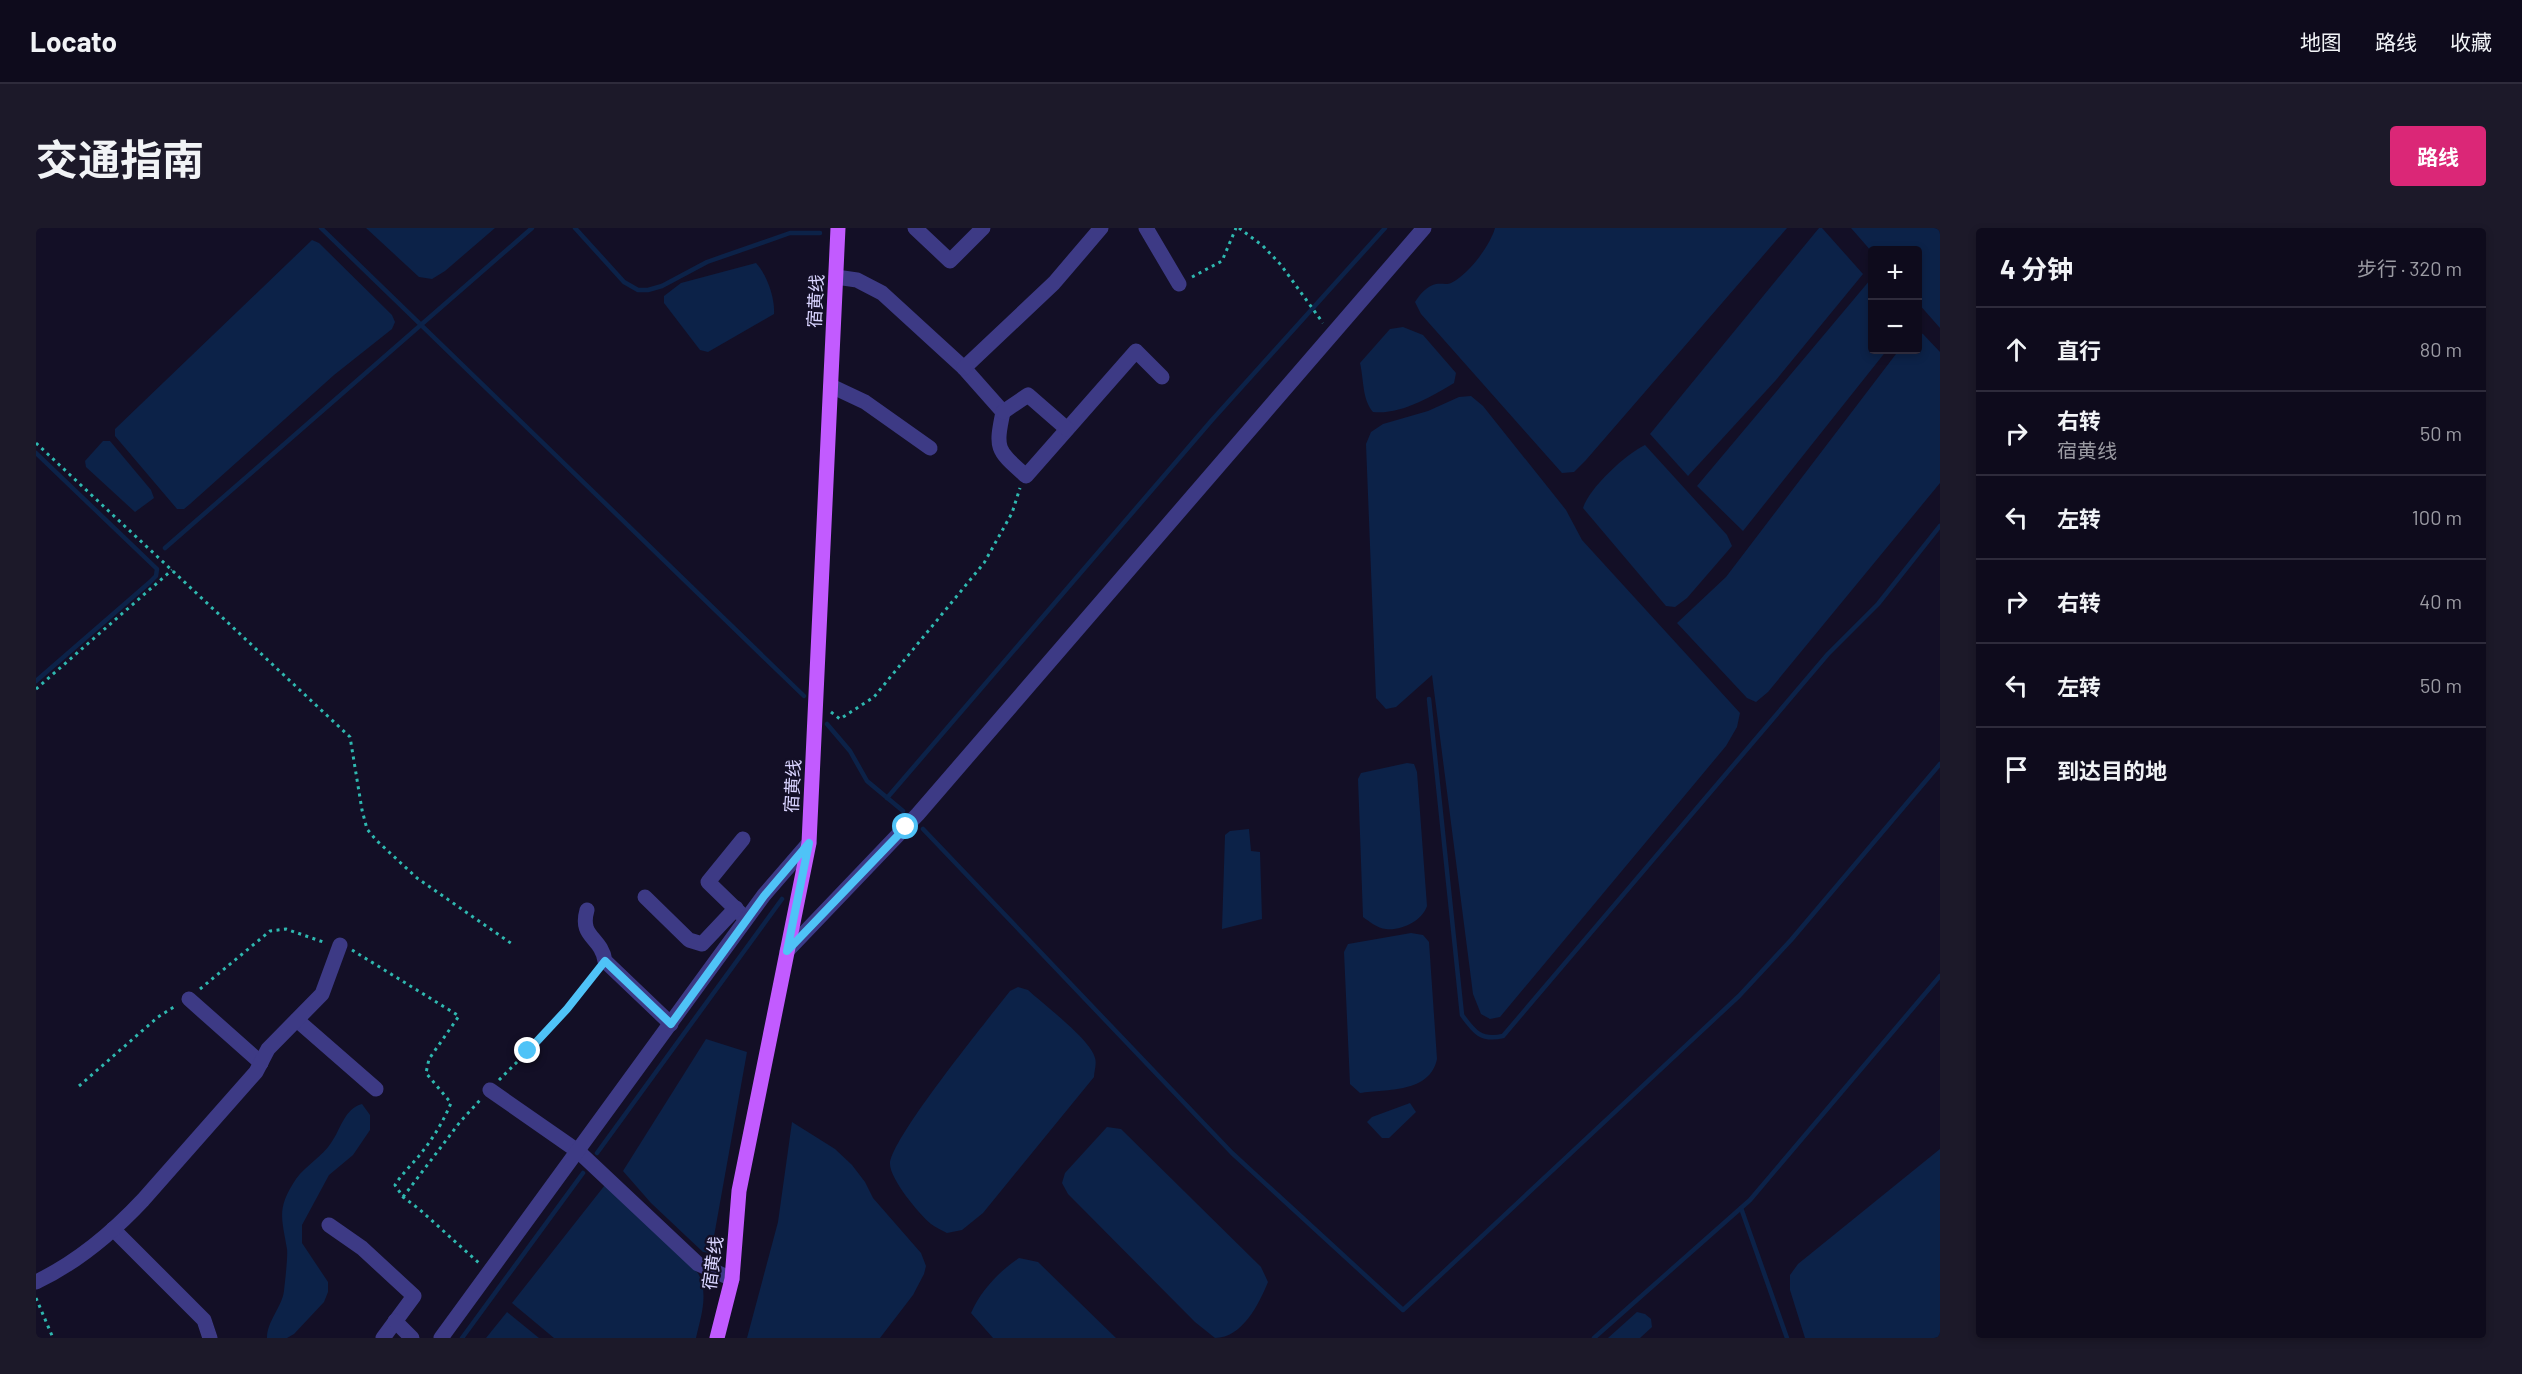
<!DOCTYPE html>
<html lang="zh">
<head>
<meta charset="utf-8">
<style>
	body { margin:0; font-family:Barlow,"Noto Sans SC",sans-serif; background:#1c1929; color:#f1f3f6 }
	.controls { position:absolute; right:18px; top:18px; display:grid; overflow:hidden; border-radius:6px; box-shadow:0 3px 9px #0003 }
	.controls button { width:54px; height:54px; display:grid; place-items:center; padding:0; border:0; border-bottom:2px solid #2e2b3b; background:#0e0b1c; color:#f1f3f6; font:30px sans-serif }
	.stop { position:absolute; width:18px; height:18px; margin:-14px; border:4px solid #4fc3f7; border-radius:50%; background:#fff }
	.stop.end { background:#4fc3f7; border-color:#fff; box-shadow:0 2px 6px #0008 }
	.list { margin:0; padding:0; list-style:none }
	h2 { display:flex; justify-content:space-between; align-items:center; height:78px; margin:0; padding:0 24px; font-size:26px }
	h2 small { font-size:20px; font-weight:400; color:#9b9ba3 }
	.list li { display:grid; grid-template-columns:39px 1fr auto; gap:18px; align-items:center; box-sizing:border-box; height:84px; padding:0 24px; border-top:2px solid #2e2b3b }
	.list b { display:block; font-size:22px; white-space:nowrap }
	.list p { margin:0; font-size:20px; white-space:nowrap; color:#9b9ba3 }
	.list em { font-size:20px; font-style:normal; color:#9b9ba3 }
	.icon { flex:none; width:33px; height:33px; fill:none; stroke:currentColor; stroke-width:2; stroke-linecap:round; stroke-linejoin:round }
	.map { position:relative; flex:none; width:1904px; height:1110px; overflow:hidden; border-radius:6px }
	header { display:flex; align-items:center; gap:36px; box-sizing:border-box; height:84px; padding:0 30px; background:#0e0b1c; border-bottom:2px solid #2e2b3b }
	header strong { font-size:28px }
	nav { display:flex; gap:33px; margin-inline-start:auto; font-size:21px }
	.intro { display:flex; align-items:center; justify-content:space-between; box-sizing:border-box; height:144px; padding:0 36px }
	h1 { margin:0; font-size:42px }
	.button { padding:15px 27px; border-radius:6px; background:#db2777; color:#fff; font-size:21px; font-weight:700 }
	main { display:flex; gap:36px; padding:0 36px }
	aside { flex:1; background:#0e0b1c; border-radius:6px; box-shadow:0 3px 9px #0003 }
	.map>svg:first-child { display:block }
	.water { fill:#0c2248 }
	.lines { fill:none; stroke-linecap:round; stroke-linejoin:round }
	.stream { stroke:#0c2248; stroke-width:4.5 }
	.path { stroke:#2fb8b0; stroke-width:3; stroke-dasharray:3 4.5; stroke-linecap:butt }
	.minor { stroke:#3d3a85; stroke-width:15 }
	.major { stroke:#c25bff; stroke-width:15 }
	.route { stroke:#4fc3f7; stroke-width:8 }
	.labels { text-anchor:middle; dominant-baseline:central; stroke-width:4.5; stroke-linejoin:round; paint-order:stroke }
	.street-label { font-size:18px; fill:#d9d4ff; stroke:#130f26 }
</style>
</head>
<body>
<header>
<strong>Locato</strong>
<nav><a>地图</a><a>路线</a><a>收藏</a></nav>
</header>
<div class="intro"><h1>交通指南</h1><a class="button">路线</a></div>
<main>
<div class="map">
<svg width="1904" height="1110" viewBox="0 0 1904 1110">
	<rect width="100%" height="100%" fill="#130f26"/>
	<g class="water">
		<polygon points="330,0 459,0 409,43 396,51 383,49"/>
		<path d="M 1459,0 L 1751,0 L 1550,232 L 1538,244 L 1526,245 L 1385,86 L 1379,74 C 1384,66 1391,58 1400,56 C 1405,55 1411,57 1415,55 C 1432,47 1454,18 1459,0 Z"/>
		<polygon points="1783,0 1786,0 1827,46 1740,152 1652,248 1614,206"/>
		<polygon points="1815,0 1904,0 1904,100 1882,75 1882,22 1836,22 1836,24"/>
		<polygon points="276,12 283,15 356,87 359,94 356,101 298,147 154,276 148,281 141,281 79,208 79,201"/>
		<path d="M 720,35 C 731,47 739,70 738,86 L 672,124 L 664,122 L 628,75 L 628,68 L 645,55 Z"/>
		<polygon points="1834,52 1836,55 1836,122 1851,122 1707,303 1661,258"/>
		<path d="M 1367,99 L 1387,107 L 1420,145 L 1418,155 C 1395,169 1364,187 1337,184 C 1326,171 1328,152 1324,135 L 1354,101 Z"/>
		<polygon points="1882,104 1887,106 1904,124 1904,255 1732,464 1720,474 1711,470 1641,395 1690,349 1863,122 1882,122"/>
		<polygon points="1435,168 1447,178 1530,282 1546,312 1704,485 1701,499 1690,518 1464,789 1454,791 1445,786 1437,766 1396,447 1360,479 1350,481 1340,470 1330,216 1335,204 1347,196 1392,183 1423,169"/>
		<polygon points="67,213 74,213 115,262 118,270 99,284 50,239 49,233"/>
		<path d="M 1609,217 L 1691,307 L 1696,318 L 1651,370 L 1639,379 L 1630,378 L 1547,280 C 1553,260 1590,226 1609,217 Z"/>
		<path d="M 1371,535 L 1378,536 L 1381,544 L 1391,678 C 1386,693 1365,703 1350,701 C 1341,700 1334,694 1327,689 L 1322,551 L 1325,545 Z"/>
		<polygon points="1213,601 1215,623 1224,624 1226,691 1186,701 1189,607 1194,603"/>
		<path d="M 1375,705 L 1387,707 L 1393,714 L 1401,831 C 1394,865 1351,861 1324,865 L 1314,856 L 1308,724 L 1312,716 Z"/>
		<path d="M 982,759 L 992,762 C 1007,776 1055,812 1059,830 C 1061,836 1058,843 1058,849 L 947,985 L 926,1002 L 911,1005 C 905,1002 899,999 895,996 C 883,986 854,951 854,936 C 854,911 954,789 974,763 Z"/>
		<polygon points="670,811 711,824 675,1025 667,1024 615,975 587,943"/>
		<polygon points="1374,875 1380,884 1353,910 1346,910 1331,894 1336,889"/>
		<path d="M 326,876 L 334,887 L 334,902 L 317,927 L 293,947 L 266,997 L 266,1015 L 292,1054 L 292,1064 L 288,1074 L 258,1106 L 251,1110 L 231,1110 C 231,1093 246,1079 248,1063 C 249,1054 252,1028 251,1021 C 246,990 240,981 260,951 C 270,937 286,929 295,915 C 305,901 308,881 326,876 Z"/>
		<polygon points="756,894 799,921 816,937 829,954 837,970 885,1025 890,1038 888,1046 877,1067 844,1110 711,1110 742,994"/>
		<path d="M 1071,899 L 1085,901 L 1225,1039 L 1232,1054 C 1223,1076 1206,1110 1179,1110 L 1159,1094 L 1032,966 L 1026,955 L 1029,945 Z"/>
		<polygon points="1904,921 1904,1110 1769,1110 1754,1062 1754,1047 1762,1036"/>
		<path d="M 569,957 L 662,1045 C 673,1066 665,1088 660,1110 L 518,1110 L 476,1075 Z"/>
		<path d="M 983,1030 L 1002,1034 L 1080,1110 L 957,1110 L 935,1085 C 944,1064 963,1043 983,1030 Z"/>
		<polygon points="471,1084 503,1110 450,1110"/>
		<polygon points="1601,1084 1609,1086 1615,1091 1616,1099 1604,1110 1572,1110"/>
	</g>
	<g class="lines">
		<g class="stream">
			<polyline points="285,0 768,468"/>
			<polyline points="539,0 588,54 602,62 612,62 626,58 671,34 754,5 784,5"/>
			<polyline points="0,225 121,341 120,348 114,354 0,453"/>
			<polyline points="129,320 496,0"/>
			<path d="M 1393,471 L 1426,787 C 1438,804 1445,813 1467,808 L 1792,426 L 1842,376 L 1904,298"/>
			<polyline points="791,496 814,523 831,553 867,583"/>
			<polyline points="851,570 1176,192 1349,0"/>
			<polyline points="887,601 1196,925 1367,1082 1703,768 1755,712 1904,536"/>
			<polyline points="561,925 746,671"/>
			<polyline points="1705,980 1751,1110"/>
			<polyline points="426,1110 547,945"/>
			<polyline points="1558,1110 1714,972 1904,748"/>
		</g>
		<g class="path">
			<polyline points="1203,0 1227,18 1245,37 1287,95"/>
			<polyline points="1156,49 1186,33 1200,0"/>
			<polyline points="0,215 314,509 326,582 331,601 340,612 381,650 476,716"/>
			<polyline points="0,461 136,342"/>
			<polyline points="795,484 804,491 838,469 948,335 976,285 984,260"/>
			<path d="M 316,722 L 423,788 L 393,831 L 390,845 L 415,875 C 408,892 398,909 386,924 C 377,936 367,944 359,957 L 367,969 L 383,981 L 443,1035"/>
			<polyline points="164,761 234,703 250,701 290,715"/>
			<polyline points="463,852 504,811 561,743"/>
			<polyline points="43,858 122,789 141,777"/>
			<polyline points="367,969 424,894 444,872"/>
			<polyline points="0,1070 17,1110"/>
		</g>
		<g class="minor">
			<polyline points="879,0 914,33 947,0"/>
			<polyline points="1110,0 1143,56"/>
			<path d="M 800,49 L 821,52 L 846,65 L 928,140 L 967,184 C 959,222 961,222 990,248 L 1100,123 L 1126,149"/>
			<polyline points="928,140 1018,55 1065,0"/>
			<polyline points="795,158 829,174 894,220"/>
			<polyline points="967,184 992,167 1031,201"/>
			<polyline points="609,669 653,712 666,716 700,680"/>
			<path d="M 551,682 C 543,710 565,708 569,733 L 635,796"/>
			<polyline points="705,686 672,654 707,611"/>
			<polyline points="751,723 882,586 1388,0"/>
			<polyline points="153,771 225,835"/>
			<polyline points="261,792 340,861"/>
			<polyline points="454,862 543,924 662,1036 696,1051"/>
			<polyline points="293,997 326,1020 378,1068 347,1110"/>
			<polyline points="77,1001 168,1092 174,1110"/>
			<path d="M 0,1054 C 40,1035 77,1004 107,972 L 220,844 L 232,821 L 286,766 L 304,717"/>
			<polyline points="359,1093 376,1110"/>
			<polyline points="405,1110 728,667 773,615"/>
		</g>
		<polyline class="major" points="681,1110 696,1051 703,963 773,615 802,0"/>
	</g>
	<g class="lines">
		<polyline class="route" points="492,823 531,781 569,733 635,796 728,668 773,615 751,723 870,599"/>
	</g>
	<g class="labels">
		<g class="street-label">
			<text transform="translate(779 73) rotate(-87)">宿黄线</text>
			<text transform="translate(756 558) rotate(-87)">宿黄线</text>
			<text transform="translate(676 1035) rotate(-82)">宿黄线</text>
		</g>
	</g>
</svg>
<div class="controls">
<button>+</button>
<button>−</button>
</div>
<div class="stop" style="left:870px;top:599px"></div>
<div class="stop end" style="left:492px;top:823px"></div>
</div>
<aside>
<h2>4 分钟<small>步行 · 320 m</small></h2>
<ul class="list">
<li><svg class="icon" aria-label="ahead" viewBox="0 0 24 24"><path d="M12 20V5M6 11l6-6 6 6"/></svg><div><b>直行</b></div><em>80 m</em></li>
<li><svg class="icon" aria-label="right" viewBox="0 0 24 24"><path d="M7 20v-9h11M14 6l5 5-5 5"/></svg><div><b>右转</b><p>宿黄线</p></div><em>50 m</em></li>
<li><svg class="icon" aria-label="left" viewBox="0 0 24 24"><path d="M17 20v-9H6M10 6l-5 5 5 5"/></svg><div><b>左转</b></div><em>100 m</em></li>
<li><svg class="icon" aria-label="right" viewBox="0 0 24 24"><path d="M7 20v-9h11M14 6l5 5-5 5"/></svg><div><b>右转</b></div><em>40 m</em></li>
<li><svg class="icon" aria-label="left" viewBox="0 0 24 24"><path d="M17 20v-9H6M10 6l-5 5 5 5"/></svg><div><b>左转</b></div><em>50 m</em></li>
<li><svg class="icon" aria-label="arrive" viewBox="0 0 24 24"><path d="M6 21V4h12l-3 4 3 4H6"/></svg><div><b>到达目的地</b></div></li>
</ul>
</aside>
</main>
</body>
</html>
